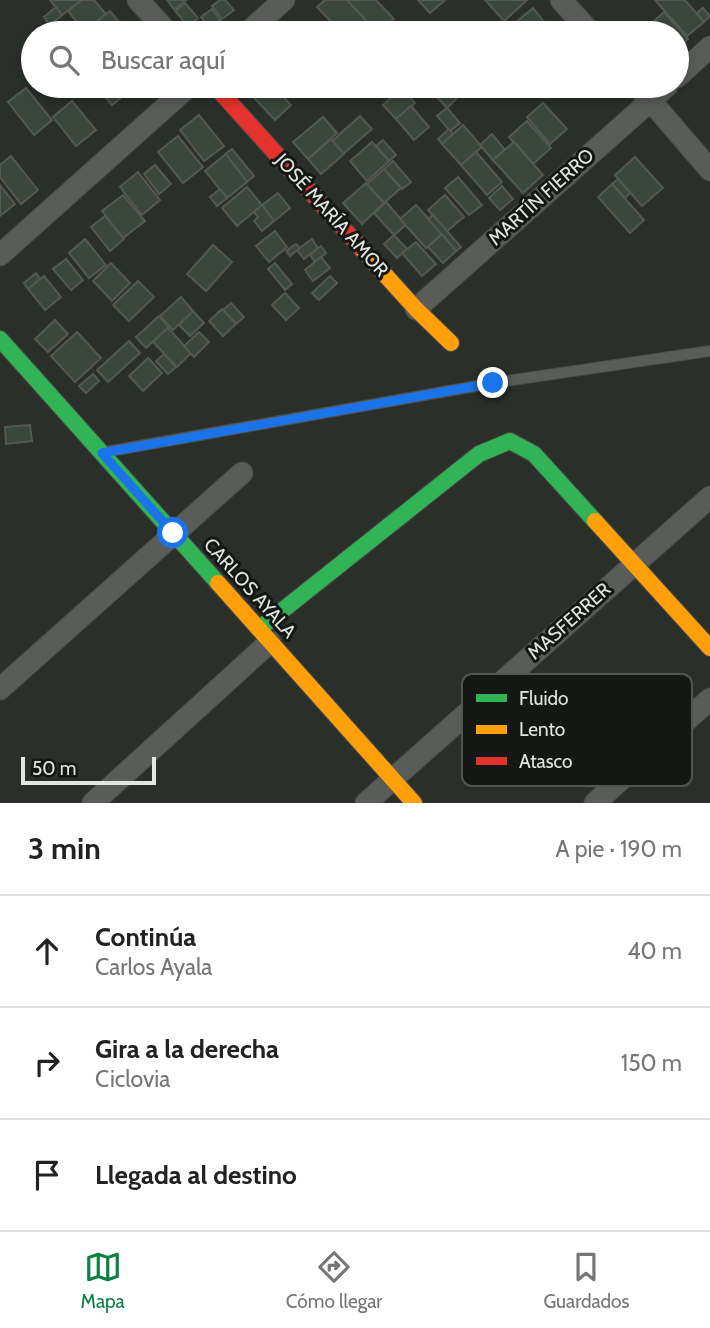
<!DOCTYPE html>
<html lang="es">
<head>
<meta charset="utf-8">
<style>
	body { margin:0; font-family:Cabin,sans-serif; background:#f2f2f2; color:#222 }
	.scale { position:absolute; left:21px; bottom:18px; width:135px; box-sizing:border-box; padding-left:7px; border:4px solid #e1e6e1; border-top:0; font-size:19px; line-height:24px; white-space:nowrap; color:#e1e6e1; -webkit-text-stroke:5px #141714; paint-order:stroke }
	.stop { position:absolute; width:21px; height:21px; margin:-16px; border:5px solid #1a73e8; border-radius:50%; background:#fff }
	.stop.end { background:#1a73e8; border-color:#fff; box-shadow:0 2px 7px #0008 }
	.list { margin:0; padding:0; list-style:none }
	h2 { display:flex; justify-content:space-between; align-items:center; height:91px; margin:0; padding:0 28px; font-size:30px }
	h2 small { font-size:23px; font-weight:400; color:#767676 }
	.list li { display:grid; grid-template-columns:46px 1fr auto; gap:21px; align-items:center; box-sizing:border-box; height:112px; padding:0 28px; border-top:2px solid #e0e0e0 }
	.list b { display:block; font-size:26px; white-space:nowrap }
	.list p { margin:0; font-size:23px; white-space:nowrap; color:#767676 }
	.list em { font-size:23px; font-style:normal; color:#767676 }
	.icon { flex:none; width:38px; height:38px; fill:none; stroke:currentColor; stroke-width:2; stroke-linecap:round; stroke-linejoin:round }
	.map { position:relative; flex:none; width:710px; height:803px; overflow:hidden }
	.search { position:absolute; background:#fff; box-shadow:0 4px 10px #0003; left:21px; right:21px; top:21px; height:77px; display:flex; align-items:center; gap:18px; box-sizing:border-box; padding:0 24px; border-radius:38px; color:#767676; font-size:26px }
	.sheet { height:427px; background:#fff }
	nav { display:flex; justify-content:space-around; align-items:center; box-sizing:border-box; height:98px; border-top:2px solid #e0e0e0; background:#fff; font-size:19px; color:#767676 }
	nav a { display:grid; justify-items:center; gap:4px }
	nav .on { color:#0b8043 }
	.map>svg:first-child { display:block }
	.building { fill:#3a473c; stroke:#545854; stroke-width:2 }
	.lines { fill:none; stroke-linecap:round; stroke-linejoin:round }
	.lane-casing { stroke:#484c49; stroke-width:12 }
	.street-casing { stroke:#484c49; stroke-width:23 }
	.fast-casing { stroke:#484c49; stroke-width:18 }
	.slow-casing { stroke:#484c49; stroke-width:18 }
	.jam-casing { stroke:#484c49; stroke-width:18 }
	.lane { stroke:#595c59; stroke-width:10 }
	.street { stroke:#595c59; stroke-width:21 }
	.fast { stroke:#30b455; stroke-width:16 }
	.slow { stroke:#ff9f0a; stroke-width:16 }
	.jam { stroke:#e5322d; stroke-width:16 }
	.route { stroke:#1a73e8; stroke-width:9 }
	.labels { text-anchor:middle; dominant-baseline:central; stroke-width:6; stroke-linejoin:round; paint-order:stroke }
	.street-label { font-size:19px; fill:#e1e6e1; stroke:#141714 }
	.key { fill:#141714; stroke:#525552; stroke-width:2 }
	.key-label { font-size:19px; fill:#e1e6e1 }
</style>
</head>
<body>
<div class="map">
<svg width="710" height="803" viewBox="0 0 710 803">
	<rect width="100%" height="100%" fill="#2a2f2a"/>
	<g class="building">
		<polygon points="50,0 82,0 62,15"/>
		<polygon points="82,0 94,0 106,14 84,31 68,11"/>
		<polygon points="167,0 186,0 174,9"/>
		<polygon points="220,0 225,0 234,10 222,19 212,6"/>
		<polygon points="325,0 347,0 374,28 368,33 342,33 317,7"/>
		<polygon points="347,0 376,0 394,19 378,33"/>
		<polygon points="418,0 445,0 430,13"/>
		<polygon points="485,0 527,0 504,21"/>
		<polygon points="655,0 685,0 704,22 687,36"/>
		<polygon points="185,3 198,18 188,26 175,11"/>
		<polygon points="56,7 62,15 50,25 44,17"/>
		<polygon points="533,8 545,23 532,33 503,33"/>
		<polygon points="703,8 710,16 704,22 697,13"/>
		<polygon points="212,9 220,20 210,28 201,17"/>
		<polygon points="110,11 128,33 89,33 86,30"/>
		<polygon points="664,12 688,39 677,49 677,33 659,33 651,24"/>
		<polygon points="297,24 306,33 287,33"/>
		<polygon points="62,86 80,86 69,95"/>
		<polygon points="96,86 125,86 129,91 112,105"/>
		<polygon points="243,86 273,86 291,105 275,120"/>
		<polygon points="439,86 452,86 460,95 447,108 432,92"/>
		<polygon points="570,86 593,86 580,97"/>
		<polygon points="26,88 52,120 34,135 8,102"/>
		<polygon points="402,88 415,103 396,119 383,105"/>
		<polygon points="72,101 96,130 76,146 53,117"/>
		<polygon points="543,103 567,129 550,144 527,117"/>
		<polygon points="411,106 429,127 414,140 396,119"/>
		<polygon points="447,108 460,123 450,131 437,116"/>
		<polygon points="199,115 224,146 204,161 180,130"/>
		<polygon points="360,116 372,129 343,154 332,141"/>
		<polygon points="323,117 337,133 308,159 293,142"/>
		<polygon points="527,121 551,148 533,164 509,137"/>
		<polygon points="463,125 482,147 461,165 442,144"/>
		<polygon points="449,129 453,134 442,144 438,139"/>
		<polygon points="492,134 505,150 493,160 480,145"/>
		<polygon points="178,136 203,167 183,183 158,152"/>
		<polygon points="331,139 344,154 321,174 308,159"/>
		<polygon points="383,140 396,155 389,161 376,146"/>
		<polygon points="372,142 389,161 367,181 350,161"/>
		<polygon points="514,142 543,175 523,193 493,160"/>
		<polygon points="232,149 254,176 247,182 225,154"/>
		<polygon points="476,152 502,182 487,195 461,165"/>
		<polygon points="226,154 247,182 227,198 205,171"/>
		<polygon points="11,156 38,190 21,204 0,177 0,165"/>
		<polygon points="635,157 663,188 642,206 615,175"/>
		<polygon points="393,161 411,182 402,189 384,169"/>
		<polygon points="155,165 171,184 159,194 144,174"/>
		<polygon points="384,169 401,188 384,203 367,184"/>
		<polygon points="138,172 160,200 142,215 120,187"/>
		<polygon points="458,177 482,205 469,215 445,188"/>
		<polygon points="618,179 630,193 625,198 612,184"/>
		<polygon points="366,183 384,203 362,224 343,203"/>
		<polygon points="612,184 644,220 630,233 598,197"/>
		<polygon points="0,185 15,204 0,216"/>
		<polygon points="502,186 513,199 500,210 489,198"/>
		<polygon points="247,187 262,205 237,226 222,208"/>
		<polygon points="220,189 227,198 217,206 210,197"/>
		<polygon points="278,193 290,208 274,221 262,205"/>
		<polygon points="123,195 145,221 123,238 102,211"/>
		<polygon points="445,195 464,217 447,231 428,210"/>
		<polygon points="386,202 406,225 394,235 374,213"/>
		<polygon points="262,205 274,221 262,231 254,221 258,217 254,212"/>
		<polygon points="416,205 442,234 426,248 400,219"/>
		<polygon points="433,215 461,247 456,251 428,219"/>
		<polygon points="105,216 124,239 110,251 91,227"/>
		<polygon points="275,231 287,247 269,262 256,246"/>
		<polygon points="442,234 456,251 443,263 428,247"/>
		<polygon points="394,235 407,249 397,258 384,244"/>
		<polygon points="85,239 106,265 89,278 69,253"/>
		<polygon points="312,239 318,248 304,259 297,250"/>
		<polygon points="416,242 436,264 422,276 402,253"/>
		<polygon points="296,244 300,248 290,256 286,251"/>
		<polygon points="213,245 232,262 206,291 187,274"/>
		<polygon points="321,246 326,253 315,262 310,255"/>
		<polygon points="321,257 330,268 313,281 305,270"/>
		<polygon points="66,259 83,280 71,290 53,269"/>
		<polygon points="111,263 130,283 112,301 93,281"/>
		<polygon points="275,263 292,284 285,290 268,269"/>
		<polygon points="36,273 40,279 28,289 24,283"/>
		<polygon points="44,276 61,297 45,310 28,289"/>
		<polygon points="330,276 337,283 319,300 312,293"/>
		<polygon points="138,281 154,297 129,321 113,305"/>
		<polygon points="285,293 299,308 286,320 272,305"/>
		<polygon points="181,297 193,311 173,330 160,316"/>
		<polygon points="231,303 244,317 236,324 223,310"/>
		<polygon points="222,309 236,324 223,336 209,321"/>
		<polygon points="193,311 204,323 190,336 179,325"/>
		<polygon points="159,316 169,327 146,348 136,337"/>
		<polygon points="55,320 68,334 48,352 35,339"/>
		<polygon points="168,328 191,353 177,367 153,342"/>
		<polygon points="77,332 101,358 75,382 51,356"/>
		<polygon points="199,332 209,342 194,357 184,346"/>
		<polygon points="129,341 140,353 108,382 97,370"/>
		<polygon points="164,354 176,367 168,374 156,361"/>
		<polygon points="148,358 162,373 143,391 129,376"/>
		<polygon points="93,374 99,381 86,393 79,386"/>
		<polygon points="30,425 32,441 6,444 5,427"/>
	</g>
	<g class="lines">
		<defs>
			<polyline id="lane" points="105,452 493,383 710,351"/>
			<g id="street">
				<polyline points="138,0 168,33"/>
				<polyline points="561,0 591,33"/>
				<polyline points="247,33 284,0"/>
				<polyline points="677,77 710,47"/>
				<polyline points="638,86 710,170"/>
				<polyline points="0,255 189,86"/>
				<polyline points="416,309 667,86"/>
				<polyline points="0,689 242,473"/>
				<polyline points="93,803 270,642"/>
				<polyline points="366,803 710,497"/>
				<polyline points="595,803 710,699"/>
			</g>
			<g id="fast">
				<polyline points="0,339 218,583"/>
				<polyline points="259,629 479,454 510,441 534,454 595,521"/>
			</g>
			<g id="slow">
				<polyline points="360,247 416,309 451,343"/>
				<polyline points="595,521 710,648"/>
				<polyline points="218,583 414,803"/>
			</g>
			<polyline id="jam" points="215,86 360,247"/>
		</defs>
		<use href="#lane" class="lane-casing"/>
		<use href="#street" class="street-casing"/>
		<use href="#fast" class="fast-casing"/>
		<use href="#slow" class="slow-casing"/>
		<use href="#jam" class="jam-casing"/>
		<use href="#lane" class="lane"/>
		<use href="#street" class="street"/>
		<use href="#fast" class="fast"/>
		<use href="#slow" class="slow"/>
		<use href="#jam" class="jam"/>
	</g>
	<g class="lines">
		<polyline class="route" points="173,533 102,453 493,383"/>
	</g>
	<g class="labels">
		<g class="street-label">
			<text transform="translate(541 197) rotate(-42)">MARTÍN FIERRO</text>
			<text transform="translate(332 215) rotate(48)">JOSÉ MARÍA AMOR</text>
			<text transform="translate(250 588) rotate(48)">CARLOS AYALA</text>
			<text transform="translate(569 621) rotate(-42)">MASFERRER</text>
		</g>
	</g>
	<rect x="462" y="674" width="230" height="112" rx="10" class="key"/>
	<rect x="476" y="694" width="31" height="8" fill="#30b455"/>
	<rect x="476" y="725" width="31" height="9" fill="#ff9f0a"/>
	<rect x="476" y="757" width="31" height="8" fill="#e5322d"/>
	<g class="key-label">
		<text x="519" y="705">Fluido</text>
		<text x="519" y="736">Lento</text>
		<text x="519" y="768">Atasco</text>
	</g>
</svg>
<div class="scale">50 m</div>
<div class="stop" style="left:173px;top:533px"></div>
<div class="stop end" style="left:493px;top:383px"></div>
<div class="search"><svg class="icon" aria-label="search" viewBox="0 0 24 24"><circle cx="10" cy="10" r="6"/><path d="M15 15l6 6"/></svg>Buscar aquí</div>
</div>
<section class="sheet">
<h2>3 min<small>A pie · 190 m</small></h2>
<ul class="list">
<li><svg class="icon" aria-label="ahead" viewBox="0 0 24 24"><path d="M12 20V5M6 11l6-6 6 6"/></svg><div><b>Continúa</b><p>Carlos Ayala</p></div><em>40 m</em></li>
<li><svg class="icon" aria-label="right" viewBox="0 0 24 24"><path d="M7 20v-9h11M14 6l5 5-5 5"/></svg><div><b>Gira a la derecha</b><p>Ciclovia</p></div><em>150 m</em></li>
<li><svg class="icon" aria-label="arrive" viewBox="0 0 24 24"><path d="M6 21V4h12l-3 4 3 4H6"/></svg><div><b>Llegada al destino</b></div></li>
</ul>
</section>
<nav>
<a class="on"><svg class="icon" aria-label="map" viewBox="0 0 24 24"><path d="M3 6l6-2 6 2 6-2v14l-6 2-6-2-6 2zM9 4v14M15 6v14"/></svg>Mapa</a>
<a><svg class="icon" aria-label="directions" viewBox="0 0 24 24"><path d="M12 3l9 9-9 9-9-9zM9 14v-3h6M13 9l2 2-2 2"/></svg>Cómo llegar</a>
<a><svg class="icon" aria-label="saved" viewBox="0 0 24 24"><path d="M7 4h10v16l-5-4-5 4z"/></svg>Guardados</a>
</nav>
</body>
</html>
